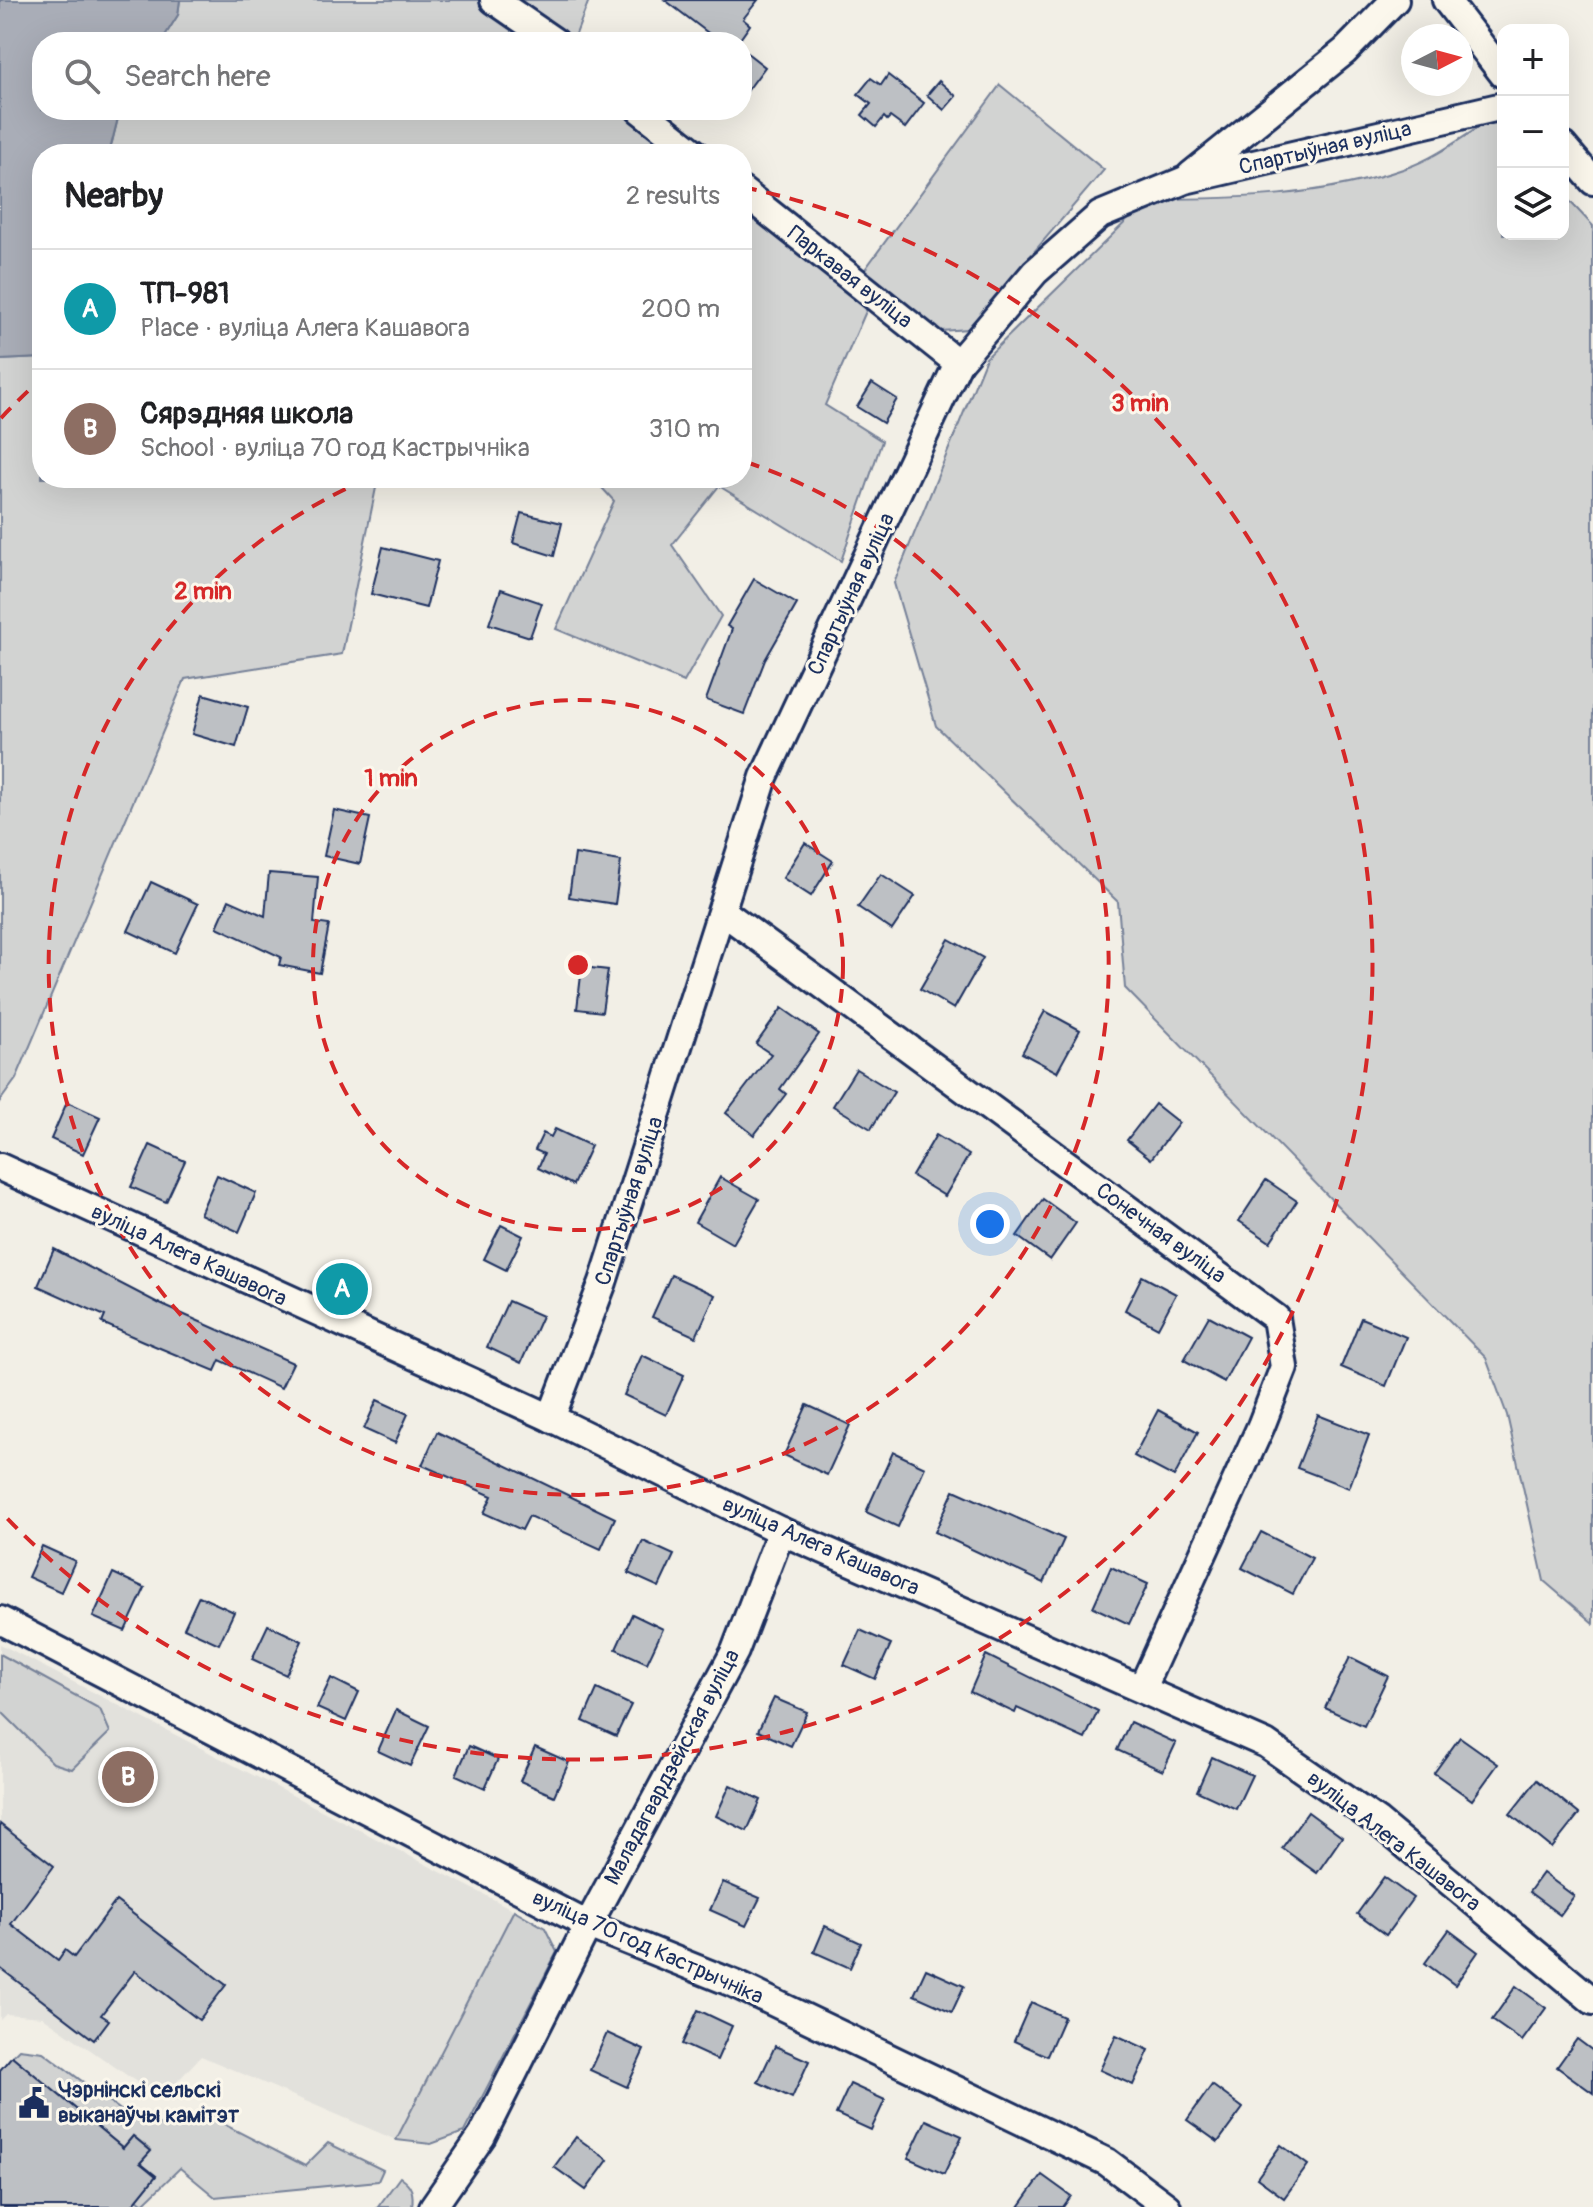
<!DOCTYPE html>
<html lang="en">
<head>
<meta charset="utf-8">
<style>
	body { margin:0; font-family:Pangolin,sans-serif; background:#f6f6f6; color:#202124 }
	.controls { position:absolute; right:24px; top:24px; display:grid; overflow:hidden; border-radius:16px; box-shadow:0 8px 32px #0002 }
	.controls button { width:72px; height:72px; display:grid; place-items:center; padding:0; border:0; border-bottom:2px solid #e0e0e0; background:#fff; color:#202124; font:40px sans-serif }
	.compass { position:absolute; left:1401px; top:24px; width:72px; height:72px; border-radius:50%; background:#fff; box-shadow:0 8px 32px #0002; rotate:84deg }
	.you { position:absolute; left:990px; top:1224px; width:28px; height:28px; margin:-20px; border:6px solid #fff; border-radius:50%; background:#1a73e8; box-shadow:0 0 0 12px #1a73e833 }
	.badge { display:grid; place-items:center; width:52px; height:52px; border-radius:50%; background:#1b2f5e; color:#fff; font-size:26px; font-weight:700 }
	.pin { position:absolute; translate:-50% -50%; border:4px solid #fff; box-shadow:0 2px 8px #0006 }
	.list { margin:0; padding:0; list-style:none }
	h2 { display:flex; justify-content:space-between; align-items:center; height:104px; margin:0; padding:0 32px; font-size:34px }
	h2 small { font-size:26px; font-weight:400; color:#757577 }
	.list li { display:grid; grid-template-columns:52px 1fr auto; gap:24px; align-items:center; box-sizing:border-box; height:120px; padding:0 32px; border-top:2px solid #e0e0e0 }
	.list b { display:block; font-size:30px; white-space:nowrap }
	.list p { margin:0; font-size:26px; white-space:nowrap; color:#757577 }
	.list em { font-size:26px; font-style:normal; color:#757577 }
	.icon { flex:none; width:44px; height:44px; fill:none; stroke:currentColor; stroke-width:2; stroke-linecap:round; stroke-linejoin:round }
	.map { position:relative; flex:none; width:1593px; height:2207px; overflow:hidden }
	.search { position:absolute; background:#fff; box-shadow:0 8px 32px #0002; left:32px; top:32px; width:720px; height:88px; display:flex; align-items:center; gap:20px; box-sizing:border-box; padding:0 28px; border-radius:32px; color:#757577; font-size:30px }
	.panel { position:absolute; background:#fff; box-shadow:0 8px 32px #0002; left:32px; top:144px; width:720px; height:344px; border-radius:32px }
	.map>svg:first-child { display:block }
	.built { fill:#e2e1dc }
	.green { fill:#d2d3d2; stroke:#768198; stroke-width:2 }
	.water { fill:#a9adb7; stroke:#707b93; stroke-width:2 }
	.building { fill:#bdc0c4; stroke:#1b2f5e; stroke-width:2 }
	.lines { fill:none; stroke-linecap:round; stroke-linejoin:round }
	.minor-casing { stroke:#1b2f5e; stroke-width:32 }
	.minor { stroke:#fbf7ec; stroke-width:26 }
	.ring { fill:none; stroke:#d62828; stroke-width:4; stroke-dasharray:14 10 }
	.labels { text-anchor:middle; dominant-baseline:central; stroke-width:6; stroke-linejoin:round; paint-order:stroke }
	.street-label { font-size:22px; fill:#1b2f5e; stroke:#fbf7ec }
	.poi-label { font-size:22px; font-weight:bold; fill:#1b2f5e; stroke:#fbf7ec; text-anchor:start }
	.centre { fill:#d62828; stroke:#fbf7ec; stroke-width:4 }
	.ring-label { font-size:24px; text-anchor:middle; font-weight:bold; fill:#d62828; stroke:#fbf7ec; stroke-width:6; stroke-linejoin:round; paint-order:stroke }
</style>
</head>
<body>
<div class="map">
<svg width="1593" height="2207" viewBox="0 0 1593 2207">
	<rect width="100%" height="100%" fill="#f2efe6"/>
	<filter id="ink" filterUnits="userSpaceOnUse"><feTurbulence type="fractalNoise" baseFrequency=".0125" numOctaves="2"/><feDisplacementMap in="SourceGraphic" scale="16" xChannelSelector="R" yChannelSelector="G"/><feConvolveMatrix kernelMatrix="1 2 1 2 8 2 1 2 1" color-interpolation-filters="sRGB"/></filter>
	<g filter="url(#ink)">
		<polygon class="built" points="0,1644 514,1910 396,2140 201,2056 161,2099 43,2017 6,2014 0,2020"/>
		<g class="green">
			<polygon points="180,0 589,0 573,42 161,42 178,15"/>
			<polygon points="1000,85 1104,170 968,329 941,331 863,272"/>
			<polygon points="120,110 627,110 680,154 109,154"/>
			<path d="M 1492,119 L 1503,131 L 1503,234 L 1563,234 L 1563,194 L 1593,226 L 1593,1623 L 1544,1581 L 1507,1415 L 1486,1358 L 1125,988 L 1118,902 L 936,726 L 894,583 L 986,358 L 1149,199 C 1237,199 1323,197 1406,168 C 1436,158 1465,135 1492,119 Z"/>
			<polygon points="742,205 867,309 825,405 882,441 841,561 719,486 672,545 721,616 684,682 556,629 614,501 593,478 742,478"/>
			<polygon points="42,358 42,478 378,478 342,654 185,679 16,1079 0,1101 0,360"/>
			<polygon points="0,1654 100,1709 110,1732 72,1769 53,1763 0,1710"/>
			<polygon points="514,1910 545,1928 557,1952 464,2132 431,2144 396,2140"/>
			<polygon points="19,2049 43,2052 130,2117 162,2125 212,2114 227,2126 305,2166 328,2143 383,2170 378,2181 215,2197 180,2168 143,2204 137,2199 156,2176 140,2163 151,2150 133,2136 123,2148 12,2056"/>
			<path d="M 400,2177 C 412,2185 414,2193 412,2207 L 378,2207 Z"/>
		</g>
		<polygon class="water" points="0,0 180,0 178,15 161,42 42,42 42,110 120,110 109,154 42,154 42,358 0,360"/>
		<g class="building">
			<polygon points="665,0 758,0 743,19 750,25 738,42 720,42"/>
			<polygon points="742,49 765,67 742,98"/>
			<polygon points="888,75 924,103 905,128 890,117 887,120 884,117 876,127 862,115 871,104 858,94 871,78 881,85"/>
			<polygon points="939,81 956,96 944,110 927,95"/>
			<polygon points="872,383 897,399 883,423 857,407"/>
			<polygon points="521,513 562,523 554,556 513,543"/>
			<polygon points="383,547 438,561 426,608 371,594"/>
			<polygon points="754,579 797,604 765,660 744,714 706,700 732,629 727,626"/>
			<polygon points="501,589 542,603 530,637 489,624"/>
			<polygon points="203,694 248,707 236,747 192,734"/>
			<polygon points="334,810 370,818 360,864 324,856"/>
			<polygon points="805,843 833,861 811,896 783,878"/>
			<polygon points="575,854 621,861 615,904 569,897"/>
			<polygon points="269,873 318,877 314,923 329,925 320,973 279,965 281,957 217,927 229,900 265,916"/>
			<polygon points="881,874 915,896 892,930 858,907"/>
			<polygon points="151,882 198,904 175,953 128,931"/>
			<polygon points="949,939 983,958 954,1009 920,989"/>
			<polygon points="582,967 608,970 602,1012 577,1009"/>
			<polygon points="782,1008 819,1034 780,1089 786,1094 754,1135 726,1113 771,1054 756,1044"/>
			<polygon points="1045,1011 1080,1030 1057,1072 1022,1053"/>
			<polygon points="856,1069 894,1092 871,1129 833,1106"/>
			<polygon points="67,1102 100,1117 83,1154 51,1139"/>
			<polygon points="1155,1104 1179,1123 1151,1159 1127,1140"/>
			<polygon points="555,1129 591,1146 573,1185 538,1168 544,1154 535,1150 543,1133 551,1137"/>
			<polygon points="936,1135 969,1155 945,1196 912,1176"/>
			<polygon points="150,1145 185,1161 166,1202 131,1187"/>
			<polygon points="217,1175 256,1193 239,1232 200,1214"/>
			<polygon points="720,1177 759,1199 733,1244 695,1222"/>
			<polygon points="1266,1180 1297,1201 1270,1242 1239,1221"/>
			<polygon points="1043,1199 1076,1223 1050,1260 1017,1236"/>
			<polygon points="501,1225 523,1236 506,1270 484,1259"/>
			<polygon points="54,1249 160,1304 293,1363 281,1388 220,1360 215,1371 143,1341 102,1323 105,1316 38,1286"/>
			<polygon points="335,1273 359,1285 349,1305 325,1292"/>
			<polygon points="671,1275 715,1295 696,1337 652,1317"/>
			<polygon points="1142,1276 1176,1294 1158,1328 1125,1310"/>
			<polygon points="508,1301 542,1316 521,1363 487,1347"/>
			<polygon points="1209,1316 1248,1337 1224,1382 1184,1360"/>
			<polygon points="1361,1318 1406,1337 1386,1386 1341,1367"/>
			<polygon points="642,1355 684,1375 666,1415 624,1395"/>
			<polygon points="377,1400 408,1414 395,1443 364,1429"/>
			<polygon points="807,1405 850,1425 827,1475 784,1455"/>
			<polygon points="1158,1410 1198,1432 1174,1477 1134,1456"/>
			<polygon points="1318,1415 1369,1435 1349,1488 1297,1468"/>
			<polygon points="437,1432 615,1518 601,1549 529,1516 522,1530 484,1513 492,1496 422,1465"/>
			<polygon points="893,1452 925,1467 898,1527 866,1512"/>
			<polygon points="954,1490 1064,1539 1044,1583 935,1532"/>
			<polygon points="1261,1532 1312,1558 1293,1594 1242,1568"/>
			<polygon points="643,1541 674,1555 659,1587 628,1573"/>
			<polygon points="42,1546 75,1561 61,1592 28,1577"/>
			<polygon points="1111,1567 1148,1584 1129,1624 1093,1607"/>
			<polygon points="113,1573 145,1588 125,1631 93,1617"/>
			<polygon points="199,1596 234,1612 219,1644 184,1628"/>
			<polygon points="632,1614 663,1629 647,1663 616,1649"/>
			<polygon points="268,1625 302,1641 286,1675 252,1659"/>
			<polygon points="860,1630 891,1644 875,1679 844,1665"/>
			<polygon points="986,1655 1098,1711 1085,1739 1017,1708 1015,1713 970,1692"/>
			<polygon points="1350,1657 1388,1676 1364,1726 1325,1708"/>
			<polygon points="331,1678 359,1692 346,1721 317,1708"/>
			<polygon points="597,1689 631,1705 616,1736 583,1721"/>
			<polygon points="774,1698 807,1712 791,1746 758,1731"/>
			<polygon points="396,1710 429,1726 410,1766 378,1751"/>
			<polygon points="1130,1722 1176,1743 1163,1771 1117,1750"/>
			<polygon points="1460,1737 1498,1764 1472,1800 1434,1773"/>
			<polygon points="469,1746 498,1759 485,1788 456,1775"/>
			<polygon points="535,1747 569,1762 554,1796 520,1781"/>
			<polygon points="1212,1757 1252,1775 1236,1809 1197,1791"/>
			<polygon points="1537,1780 1579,1814 1552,1848 1510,1814"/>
			<polygon points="730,1785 761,1800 747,1831 716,1816"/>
			<polygon points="1308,1812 1342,1837 1317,1873 1282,1848"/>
			<polygon points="0,1824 54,1866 11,1924 58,1960 65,1950 74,1957 116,1901 226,1985 199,2020 135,1971 101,2015 109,2020 94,2040 0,1968"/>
			<polygon points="1543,1873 1574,1896 1560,1915 1529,1892"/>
			<polygon points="1384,1877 1413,1898 1386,1935 1357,1914"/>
			<polygon points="723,1882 760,1898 746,1926 710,1910"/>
			<polygon points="825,1926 861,1943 850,1968 814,1952"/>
			<polygon points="1449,1930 1478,1952 1455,1985 1425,1963"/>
			<polygon points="926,1969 964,1986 952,2012 914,1995"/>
			<polygon points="1516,1986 1546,2008 1522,2041 1492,2020"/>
			<polygon points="1031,2002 1064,2017 1047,2056 1014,2041"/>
			<polygon points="698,2010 732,2026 717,2060 682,2044"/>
			<polygon points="607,2033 644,2050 627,2087 590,2070"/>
			<polygon points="1116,2035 1149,2050 1133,2085 1100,2070"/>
			<polygon points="1577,2039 1593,2051 1593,2093 1557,2067"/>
			<polygon points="775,2046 809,2061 792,2098 758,2082"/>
			<polygon points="12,2056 123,2148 133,2136 151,2151 140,2163 156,2176 131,2207 0,2207 0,2070"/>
			<polygon points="850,2084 885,2100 871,2130 836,2114"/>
			<polygon points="1212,2085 1243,2108 1218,2142 1187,2120"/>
			<polygon points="926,2120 962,2136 944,2174 908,2158"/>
			<polygon points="576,2137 608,2160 586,2190 554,2167"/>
			<polygon points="1281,2145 1308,2165 1284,2198 1257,2178"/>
			<polygon points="1042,2175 1071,2196 1063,2207 1019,2207"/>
		</g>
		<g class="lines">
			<defs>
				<g id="minor">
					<polyline points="494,0 555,42"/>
					<polyline points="1446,0 1503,74"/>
					<polyline points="640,110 696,154"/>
					<polyline points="1563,146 1593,181"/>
					<polyline points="1191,175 1345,51 1395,0"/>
					<polyline points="742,191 958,363"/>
					<polyline points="722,911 1276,1318 1284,1367 1261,1426 1142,1688"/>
					<polyline points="0,1167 551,1418 781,1531 1266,1744 1378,1822 1593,2001"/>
					<polyline points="551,1418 603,1282 764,777 958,363 1035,272 1100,215 1185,180 1503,106"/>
					<polyline points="0,1620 588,1925 735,1984 1107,2162 1167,2207"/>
					<polyline points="433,2207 482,2136 588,1925 735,1651 781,1531"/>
				</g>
			</defs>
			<use href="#minor" class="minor-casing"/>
			<use href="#minor" class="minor"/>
		</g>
	</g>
	<g class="ring">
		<circle cx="578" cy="965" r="265"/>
		<path d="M746 462A530 530 0 1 1 367 479"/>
		<path d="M1 418A795 795 0 0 1 41 379M743 187A795 795 0 1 1 1 1512"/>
	</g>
	<defs>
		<symbol id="civic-bare" viewBox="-9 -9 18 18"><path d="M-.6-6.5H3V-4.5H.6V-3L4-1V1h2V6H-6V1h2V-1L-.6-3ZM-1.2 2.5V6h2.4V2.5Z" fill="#1b2f5e" stroke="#fbf7ec" stroke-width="2.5" paint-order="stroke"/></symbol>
	</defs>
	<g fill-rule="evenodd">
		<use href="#civic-bare" x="12" y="2081" width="44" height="44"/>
	</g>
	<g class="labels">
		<g class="street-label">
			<text transform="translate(1325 148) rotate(-13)">Спартыўная вуліца</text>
			<text transform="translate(850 277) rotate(38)">Паркавая вуліца</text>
			<text transform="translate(851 594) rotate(-65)">Спартыўная вуліца</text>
			<text transform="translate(629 1201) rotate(-72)">Спартыўная вуліца</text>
			<text transform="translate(1161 1233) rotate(36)">Сонечная вуліца</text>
			<text transform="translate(189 1255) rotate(25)">вуліца Алега Кашавога</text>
			<text transform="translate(821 1546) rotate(24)">вуліца Алега Кашавога</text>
			<text transform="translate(672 1767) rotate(-62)">Маладагвардзейская вуліца</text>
			<text transform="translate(1394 1841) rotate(38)">вуліца Алега Кашавога</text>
			<text transform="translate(648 1947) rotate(24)">вуліца 70 год Кастрычніка</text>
		</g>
		<g class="poi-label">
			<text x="58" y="2090">Чэрнінскі сельскі<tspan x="58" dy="25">выканаўчы камітэт</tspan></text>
		</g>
	</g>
	<circle cx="578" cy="965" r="12" class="centre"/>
	<g class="ring-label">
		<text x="1140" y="411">3 min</text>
		<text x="203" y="599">2 min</text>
		<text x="391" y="786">1 min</text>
	</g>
</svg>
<div class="controls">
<button>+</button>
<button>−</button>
<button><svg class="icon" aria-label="layers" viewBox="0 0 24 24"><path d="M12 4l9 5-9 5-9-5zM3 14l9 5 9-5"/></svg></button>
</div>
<svg class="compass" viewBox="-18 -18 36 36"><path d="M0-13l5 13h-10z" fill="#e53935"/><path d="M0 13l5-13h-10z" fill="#757577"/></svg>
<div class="you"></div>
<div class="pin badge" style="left:342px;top:1289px;background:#0f9aa8">A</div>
<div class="pin badge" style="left:128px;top:1777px;background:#8d6e63">B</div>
<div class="search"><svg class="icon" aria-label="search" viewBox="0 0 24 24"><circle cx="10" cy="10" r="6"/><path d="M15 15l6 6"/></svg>Search here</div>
<section class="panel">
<h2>Nearby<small>2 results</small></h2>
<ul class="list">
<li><span class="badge" style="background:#0f9aa8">A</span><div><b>ТП-981</b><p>Place · вуліца Алега Кашавога</p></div><em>200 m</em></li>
<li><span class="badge" style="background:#8d6e63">B</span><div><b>Сярэдняя школа</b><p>School · вуліца 70 год Кастрычніка</p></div><em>310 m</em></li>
</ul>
</section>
</div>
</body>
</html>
